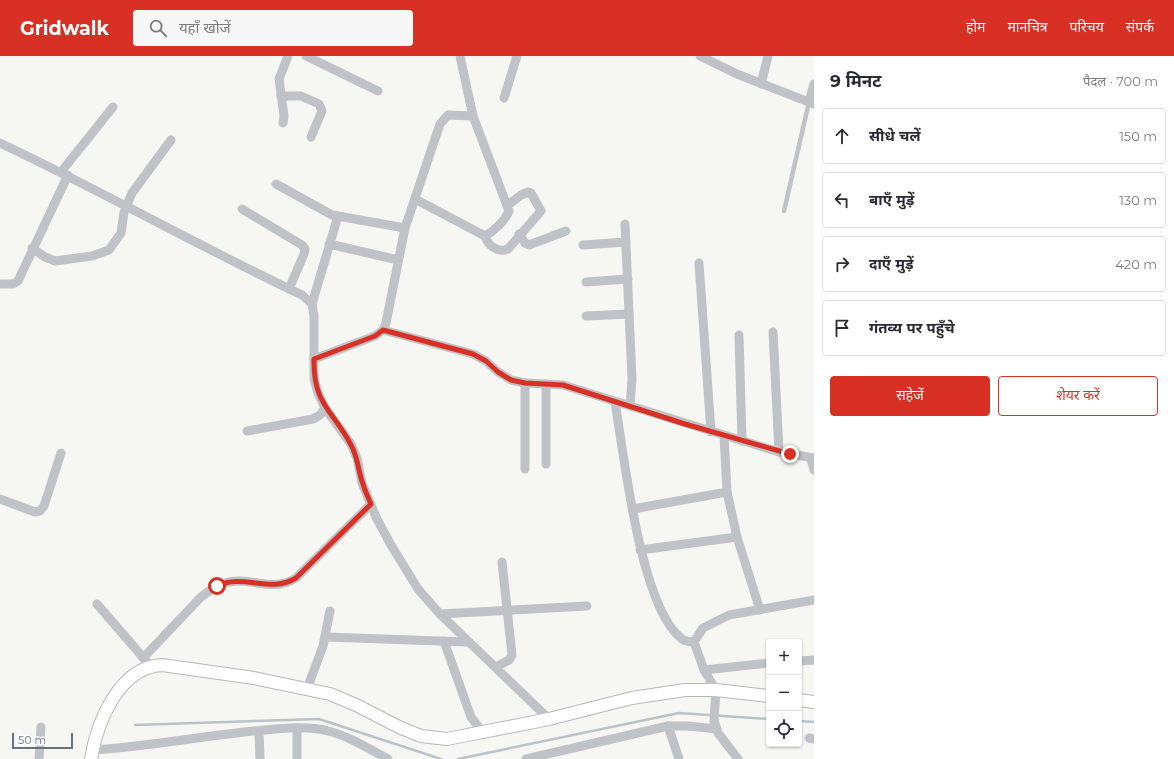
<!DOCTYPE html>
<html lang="hi">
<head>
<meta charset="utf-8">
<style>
	body { margin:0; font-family:Montserrat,"Noto Sans Devanagari",sans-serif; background:#f7f7f7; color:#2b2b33 }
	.controls { position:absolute; right:12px; bottom:12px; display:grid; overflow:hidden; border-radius:4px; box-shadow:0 1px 3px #0004 }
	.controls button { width:36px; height:36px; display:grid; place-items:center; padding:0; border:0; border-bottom:1px solid #e1e1e2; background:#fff; color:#2b2b33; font:20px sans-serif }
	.scale { position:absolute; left:12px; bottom:10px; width:61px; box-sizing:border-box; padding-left:4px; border:2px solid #667482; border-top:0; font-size:11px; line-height:14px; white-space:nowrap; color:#667482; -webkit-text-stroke:3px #fff; paint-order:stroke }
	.stop { position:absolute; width:12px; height:12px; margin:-9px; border:3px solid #d93025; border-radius:50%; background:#fff }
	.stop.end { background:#d93025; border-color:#fff; box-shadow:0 1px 4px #0008 }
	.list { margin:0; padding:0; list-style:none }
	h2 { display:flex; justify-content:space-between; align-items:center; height:52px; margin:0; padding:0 16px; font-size:17px }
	h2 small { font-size:13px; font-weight:400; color:#7c7c81 }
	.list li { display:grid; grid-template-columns:26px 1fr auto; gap:12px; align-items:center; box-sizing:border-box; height:56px; margin:0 8px 8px; padding:0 8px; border:1px solid #e1e1e2; border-radius:4px }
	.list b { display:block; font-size:15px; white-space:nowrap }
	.list em { font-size:13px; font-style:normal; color:#7c7c81 }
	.actions { display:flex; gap:8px; padding:12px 16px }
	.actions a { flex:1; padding:9px 0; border:1px solid #d93025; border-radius:4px; text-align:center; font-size:14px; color:#d93025 }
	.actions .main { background:#d93025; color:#fff }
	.icon { flex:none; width:22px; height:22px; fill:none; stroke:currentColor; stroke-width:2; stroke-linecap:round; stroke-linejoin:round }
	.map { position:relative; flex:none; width:814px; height:703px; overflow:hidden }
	header { display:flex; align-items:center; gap:24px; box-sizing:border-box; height:56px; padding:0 20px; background:#d93025; color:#fff }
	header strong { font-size:19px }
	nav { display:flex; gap:22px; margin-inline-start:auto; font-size:14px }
	.search { width:280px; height:36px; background:#f7f7f7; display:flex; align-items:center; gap:10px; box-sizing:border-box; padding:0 14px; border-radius:4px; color:#7c7c81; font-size:15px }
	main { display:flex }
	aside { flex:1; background:#fff }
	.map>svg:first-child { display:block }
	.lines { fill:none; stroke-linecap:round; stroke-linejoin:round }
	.stream { stroke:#b9c3c8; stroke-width:2.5 }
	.secondary-casing { stroke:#b4b8bc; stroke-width:14 }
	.lane { stroke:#bfc2c6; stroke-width:4.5 }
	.street { stroke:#bfc2c6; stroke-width:9 }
	.secondary { stroke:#fff; stroke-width:12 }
	.route { stroke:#d93025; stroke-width:5 }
</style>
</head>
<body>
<header>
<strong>Gridwalk</strong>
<div class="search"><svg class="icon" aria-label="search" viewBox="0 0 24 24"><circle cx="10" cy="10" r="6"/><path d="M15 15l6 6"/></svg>यहाँ खोजें</div>
<nav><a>होम</a><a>मानचित्र</a><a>परिचय</a><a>संपर्क</a></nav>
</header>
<main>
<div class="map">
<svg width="814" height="703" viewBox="0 0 814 703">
	<rect width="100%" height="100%" fill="#f6f6f2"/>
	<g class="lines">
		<g class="stream">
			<polyline points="799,665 814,666"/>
			<polyline points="135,669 319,663 441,703"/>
			<polyline points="458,703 679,657 769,663"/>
		</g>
		<defs>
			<g id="secondary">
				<polyline points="799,644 814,646"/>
				<path d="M 91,703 C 97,666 119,611 162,609 L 254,622 L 330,638 L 356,649 L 401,672 L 421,680 L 447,683 L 549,663 L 632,642 L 685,634 L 716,634 L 769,640"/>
			</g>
		</defs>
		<use href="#secondary" class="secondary-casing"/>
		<polyline class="lane" points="784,155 809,46"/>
		<g class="street">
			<polyline points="306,0 378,35"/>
			<polyline points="700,0 737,18 814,48"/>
			<polyline points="761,28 768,0"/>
			<polyline points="281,40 301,40 319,48 322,55 311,81"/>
			<polyline points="504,42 517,0"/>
			<polyline points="809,46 814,28"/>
			<polyline points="283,67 284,60 279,23 288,0"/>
			<path d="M 0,87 C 102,135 200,191 302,239 L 312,248 L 314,260 L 314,323 L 318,337 L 325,352 L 351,388 L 357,402 L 362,427 L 376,461 L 391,489 L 418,533 L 440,558 L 549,663"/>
			<polyline points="61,116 113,51"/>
			<polyline points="276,128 332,159 405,172"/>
			<path d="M 415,143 L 485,180 C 494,175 505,165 509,155 L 473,60 L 460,0"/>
			<polyline points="242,153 302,189 305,193 304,198 289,233"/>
			<polyline points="625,168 632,323 630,350"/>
			<polyline points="519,178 525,187 529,189 566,175"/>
			<path d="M 485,180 C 488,190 498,197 508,193 L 541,155 L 531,137 L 528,136 L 521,139 L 508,149"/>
			<polyline points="329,188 398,204"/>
			<polyline points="583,189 626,186"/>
			<polyline points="32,192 45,201 55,205 92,200 109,194 121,177 124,156 132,137 171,84"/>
			<polyline points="699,207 711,376"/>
			<polyline points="586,226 628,223"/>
			<polyline points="0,228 13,228 18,225 68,119"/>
			<polyline points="312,248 338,160"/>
			<polyline points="586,260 629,258"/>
			<polyline points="383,274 473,298 486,305 498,316 511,324 525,327 563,329 779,396 814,402"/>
			<polyline points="773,276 779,396"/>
			<polyline points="739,279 742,385"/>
			<polyline points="314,303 375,280 383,274 386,267 405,172 440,68 448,59 473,60"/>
			<polyline points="525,327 525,413"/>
			<polyline points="546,328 546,408"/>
			<path d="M 615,346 C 624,398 640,552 682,583 C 685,585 690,586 694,586"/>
			<polyline points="247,375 313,363 320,359 325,352"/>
			<polyline points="724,380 727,436 737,481 760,554"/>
			<polyline points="811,403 814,414"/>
			<polyline points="0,443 35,456 40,455 44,450 61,397"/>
			<polyline points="633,453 727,436"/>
			<polyline points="640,494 737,481"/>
			<polyline points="97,548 147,606"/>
			<polyline points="440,558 587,550"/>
			<polyline points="326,581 468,586"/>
			<polyline points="444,585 471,661 483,677"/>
			<path d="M 143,602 L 201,541 C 208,536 216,529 225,527 C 250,519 270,538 296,522 L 371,448"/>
			<polyline points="799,605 814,604"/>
			<polyline points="496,611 509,604 512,599 502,506"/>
			<polyline points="704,614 769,607"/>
			<polyline points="307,633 323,590 330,555"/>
			<polyline points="668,670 679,703"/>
			<polyline points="259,675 260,703"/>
			<polyline points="809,682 814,683"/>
			<path d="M 92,694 C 147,691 201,680 255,675 C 278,673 305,669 328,675 C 349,680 369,693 388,703"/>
			<polyline points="39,703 41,671"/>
			<polyline points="297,703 297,673"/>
			<polyline points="526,703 668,670 688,670 717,673"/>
			<polyline points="738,703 718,677 714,665 716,634 704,614 694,586 703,572 729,559 814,544"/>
		</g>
		<use href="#secondary" class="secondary"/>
	</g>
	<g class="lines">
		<path class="route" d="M 217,530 C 244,517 270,538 296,522 L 371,448 C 368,441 365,435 363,428 C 358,415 358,401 351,389 C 333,354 313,349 314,303 L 375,280 L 383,274 L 473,298 L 486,305 L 498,316 L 511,324 L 525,327 L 563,329 L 685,368 L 790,398"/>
	</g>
</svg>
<div class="controls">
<button>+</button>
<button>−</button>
<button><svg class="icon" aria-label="locate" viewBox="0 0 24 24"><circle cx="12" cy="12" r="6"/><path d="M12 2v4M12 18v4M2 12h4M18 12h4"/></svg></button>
</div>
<div class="scale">50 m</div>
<div class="stop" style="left:217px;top:530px"></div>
<div class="stop end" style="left:790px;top:398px"></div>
</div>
<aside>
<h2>9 मिनट<small>पैदल · 700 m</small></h2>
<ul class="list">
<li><svg class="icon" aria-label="ahead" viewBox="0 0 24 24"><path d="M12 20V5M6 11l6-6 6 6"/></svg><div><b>सीधे चलें</b></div><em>150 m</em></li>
<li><svg class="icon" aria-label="left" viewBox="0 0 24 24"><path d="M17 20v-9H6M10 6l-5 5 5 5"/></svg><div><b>बाएँ मुड़ें</b></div><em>130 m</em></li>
<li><svg class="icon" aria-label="right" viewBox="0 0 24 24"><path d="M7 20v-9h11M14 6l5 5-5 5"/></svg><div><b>दाएँ मुड़ें</b></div><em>420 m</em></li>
<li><svg class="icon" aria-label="arrive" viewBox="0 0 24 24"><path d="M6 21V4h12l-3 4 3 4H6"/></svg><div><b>गंतव्य पर पहुँचे</b></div></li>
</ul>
<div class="actions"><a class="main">सहेजें</a><a>शेयर करें</a></div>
</aside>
</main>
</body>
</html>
